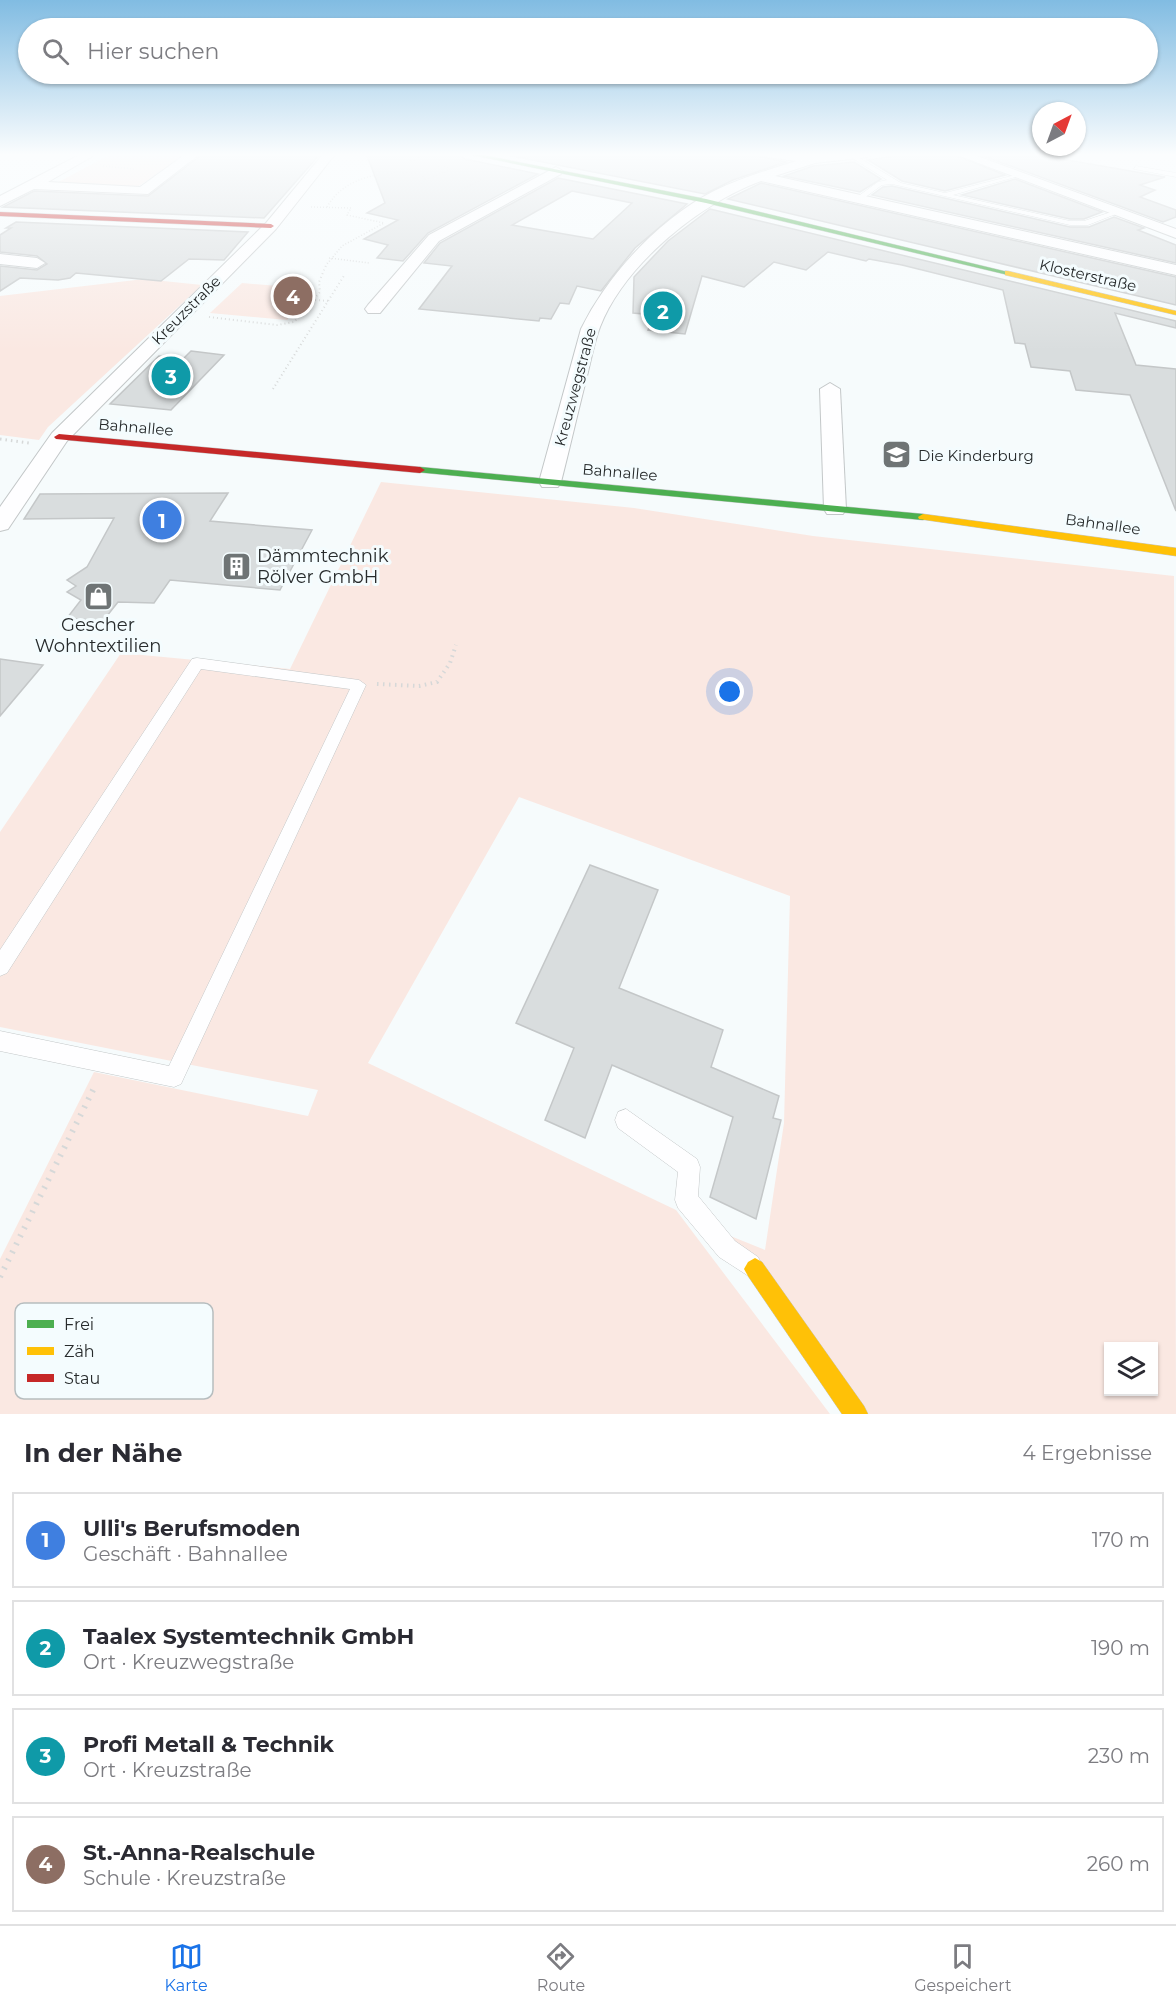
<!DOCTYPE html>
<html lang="de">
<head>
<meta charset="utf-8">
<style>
	body { margin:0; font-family:Montserrat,sans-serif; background:#f2f2f3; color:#2b2b33 }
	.controls { position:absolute; right:18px; bottom:18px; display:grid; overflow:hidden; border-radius:0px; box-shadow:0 2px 4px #0004 }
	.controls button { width:54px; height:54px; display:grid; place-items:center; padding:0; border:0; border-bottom:2px solid #e1e1e2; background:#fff; color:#2b2b33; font:30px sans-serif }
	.compass { position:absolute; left:1032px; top:102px; width:54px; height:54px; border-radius:50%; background:#fff; box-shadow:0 2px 4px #0004; rotate:41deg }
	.you { position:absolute; left:730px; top:692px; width:21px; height:21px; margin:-15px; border:4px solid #fff; border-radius:50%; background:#1a73e8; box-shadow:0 0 0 9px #1a73e833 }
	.badge { display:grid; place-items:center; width:39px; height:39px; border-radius:50%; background:#1a73e8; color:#fff; font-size:20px; font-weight:700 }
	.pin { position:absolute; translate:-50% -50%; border:3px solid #fff; box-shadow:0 2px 6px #0006 }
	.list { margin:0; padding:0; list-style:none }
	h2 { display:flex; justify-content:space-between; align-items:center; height:78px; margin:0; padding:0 24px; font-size:26px }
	h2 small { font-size:20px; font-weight:400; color:#7c7c81 }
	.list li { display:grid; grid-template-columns:39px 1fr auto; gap:18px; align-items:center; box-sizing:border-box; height:96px; margin:0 12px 12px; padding:0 12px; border:2px solid #e1e1e2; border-radius:0px }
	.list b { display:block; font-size:22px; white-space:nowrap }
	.list p { margin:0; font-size:20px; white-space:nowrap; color:#7c7c81 }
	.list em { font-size:20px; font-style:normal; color:#7c7c81 }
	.icon { flex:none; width:33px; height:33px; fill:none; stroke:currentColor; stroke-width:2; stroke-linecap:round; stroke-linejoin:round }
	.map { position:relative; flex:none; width:1176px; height:1414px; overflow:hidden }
	.search { position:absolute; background:#fff; box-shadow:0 2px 4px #0004; left:18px; right:18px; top:18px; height:66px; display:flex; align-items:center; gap:15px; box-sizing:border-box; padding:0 21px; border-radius:33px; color:#7c7c81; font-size:22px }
	.sheet { height:510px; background:#fff }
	nav { display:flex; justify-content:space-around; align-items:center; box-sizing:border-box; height:84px; border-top:2px solid #e1e1e2; background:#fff; font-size:16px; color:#7c7c81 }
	nav a { display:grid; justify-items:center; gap:3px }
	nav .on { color:#1a73e8 }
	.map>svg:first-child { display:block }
	.green { fill:#fae8e2; fill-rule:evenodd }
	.building { fill:#d9ddde; stroke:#c4c7c8; stroke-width:1.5; fill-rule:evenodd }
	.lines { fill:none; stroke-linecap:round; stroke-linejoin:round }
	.lane-casing { stroke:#c3c7c8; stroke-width:1 }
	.street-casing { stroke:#c3c7c8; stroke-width:2 }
	.fast-casing { stroke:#c3c7c8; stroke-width:1 }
	.slow-casing { stroke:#c3c7c8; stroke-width:1 }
	.jam-casing { stroke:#c3c7c8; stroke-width:1 }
	.path-far4 { stroke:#d6d8d8; stroke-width:1.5; stroke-dasharray:1 2; stroke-linecap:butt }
	.path-far3 { stroke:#d6d8d8; stroke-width:2; stroke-dasharray:1 3; stroke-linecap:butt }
	.path-far2 { stroke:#d6d8d8; stroke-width:3; stroke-dasharray:1.5 4; stroke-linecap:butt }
	.path-far1 { stroke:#d6d8d8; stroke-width:4; stroke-dasharray:1.5 4.5; stroke-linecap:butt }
	.path { stroke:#d6d8d8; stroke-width:6; stroke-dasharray:2 7; stroke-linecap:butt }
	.lane { fill:#fefeff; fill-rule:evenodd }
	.street { fill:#fefeff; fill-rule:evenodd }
	.fast { fill:#4caf50; fill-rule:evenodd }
	.slow { fill:#ffc107; fill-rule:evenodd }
	.jam { fill:#c62828; fill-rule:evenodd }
	.labels { text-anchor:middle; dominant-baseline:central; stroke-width:6; stroke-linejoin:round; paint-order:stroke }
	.far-street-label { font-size:15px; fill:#272b2c; stroke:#f4fcfe }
	.far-poi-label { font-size:15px; fill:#272b2c; stroke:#f4fcfe; text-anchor:start }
	.poi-label { font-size:18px; fill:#272b2c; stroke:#f4fcfe; text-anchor:start }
	.key { fill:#f4fcfe; stroke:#b6bdbf; stroke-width:1.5 }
	.key-label { font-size:16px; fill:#272b2c }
</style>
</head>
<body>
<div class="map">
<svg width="1176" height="1414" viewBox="0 0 1176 1414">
	<rect width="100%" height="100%" fill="#f6fbfc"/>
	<g class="green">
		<polygon points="113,153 190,153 137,187 53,185"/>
		<polygon points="144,279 202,285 48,427 39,440 0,435 0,296"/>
		<polygon points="242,283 315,289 287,320 210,313"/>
		<path d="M 381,482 L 634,508 L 813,536 L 1174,576 L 1176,1414 L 869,1414 L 728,1235 L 765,1250 L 784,1123 L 790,896 L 519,797 L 368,1063 L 676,1210 L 830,1414 L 0,1414 L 0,1259 L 94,1072 L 308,1116 L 318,1090 L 0,1027 L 0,832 L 121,653 L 290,669 ZM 1108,1346 L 1154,1346 L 1154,1392 L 1108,1392 Z"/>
	</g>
	<g class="building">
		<polygon points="204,153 321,153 264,218 3,207 34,191 148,196"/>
		<polygon points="366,153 456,153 465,159 538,174 428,233 403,261 377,258 388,245 364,239 398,220 367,213 385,203"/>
		<polygon points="496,153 741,153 786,162 733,180 705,194"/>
		<polygon points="916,153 950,153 1005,175 945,191 902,181 868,160"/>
		<polygon points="975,153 1027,153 1165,177 1140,185 1155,190 1140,197 1176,210 1176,217 1163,222"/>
		<polygon points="854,162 881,179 860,192 784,176 813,166"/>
		<path d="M 558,178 L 687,204 L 635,248 L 601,291 L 577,286 L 569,304 L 560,303 L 551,319 L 540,318 L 539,321 L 419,309 L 452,266 L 424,263 L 440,243 ZM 572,191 L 632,203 L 593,239 L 512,225 Z"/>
		<polygon points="1015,179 1102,212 1084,219 1070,219 962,195"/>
		<polygon points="761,183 1176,277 1176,305 728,199"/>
		<polygon points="892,186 1070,227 1089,227 1114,217 1144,228 1138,230 1176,245 1176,263 872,195 883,187"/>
		<polygon points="710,209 1176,321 1176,328 1115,313 1136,365 1176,369 1176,511 1130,395 1076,390 1070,371 1031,367 1025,344 1015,343 1003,290 902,265 869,259 866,261 828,252 806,270 774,262 744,287 702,276 685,334 648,330 654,315 633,313 634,277 668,241"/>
		<polygon points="16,222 248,232 224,260 189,259 161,281 76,273 70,278 58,280 20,278 0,291 0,266 37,270 47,264 37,256 0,252 0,235 11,228 6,228"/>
		<polygon points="191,351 224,355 171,410 110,404 159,356 183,359"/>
		<polygon points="228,493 210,521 312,530 280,590 170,580 154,603 118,602 103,621 67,618 81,600 67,592 76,586 67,580 87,567 114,518 24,519 40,494"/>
		<polygon points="0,659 43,665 0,716"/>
		<polygon points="590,865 658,890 619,988 723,1030 711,1067 779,1096 773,1118 781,1120 756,1219 710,1197 733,1117 612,1065 585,1138 545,1120 574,1048 516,1023"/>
	</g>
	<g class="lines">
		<defs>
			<g id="lane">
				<polygon points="849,154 853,154 901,183 945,193 1019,174 1019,176 953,195 1070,221 1084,221 1117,210 1121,212 1088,225 1070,225 892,184 882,185 860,201 857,197 878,182 887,180 849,156"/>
				<polygon points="1136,166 1176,173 1176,177 1134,169"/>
				<polygon points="197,658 359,680 366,685 181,1084 174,1087 0,1051 0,1031 169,1066 350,689 201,669 7,973 0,976 0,950 192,659"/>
				<polygon points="626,1109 697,1159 700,1167 698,1196 735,1241 758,1257 762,1265 758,1273 750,1277 719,1257 678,1208 675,1200 678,1172 618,1128 615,1120 618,1112"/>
			</g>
			<g id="street">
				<polygon points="83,153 98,153 48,182 140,187 187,153 201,153 148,194 34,189 0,206 0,196"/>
				<polygon points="324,153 336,153 276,229 67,441 8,529 0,531 0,507 52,433 266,223"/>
				<path d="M 761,153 L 813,155 L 874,153 L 868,157 L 815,163 L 775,176 L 1176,265 L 1176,275 L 761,181 C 699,204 624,265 600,327 C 594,343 591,360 587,376 C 578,411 570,447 561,482 L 558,487 L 542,487 L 539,482 L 581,329 C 608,274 659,219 714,191 C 740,178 768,170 796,161 L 767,157 Z"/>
				<polygon points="952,153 969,153 1176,229 1176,238"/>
				<polygon points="556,167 563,171 561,174 439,241 380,313 368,313 365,309 368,305 429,235"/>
				<polygon points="0,254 37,258 45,263 37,268 0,264"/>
				<polygon points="830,383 840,389 846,509 843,514 827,514 824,509 820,389"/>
			</g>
			<g id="fast">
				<polygon points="462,153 473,153 706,199 1012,273 1008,275 706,203"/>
				<polygon points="420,467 923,514 928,517 923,520 416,472 415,470"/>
			</g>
			<g id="slow">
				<polygon points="1008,271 1176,311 1176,315 1005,275 1005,271"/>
				<polygon points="923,514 1176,548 1176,556 919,519 918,517"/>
				<polygon points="755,1258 762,1262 864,1406 868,1414 842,1414 748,1276 744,1269 748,1262"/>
			</g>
			<g id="jam">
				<polygon points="0,212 271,224 274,226 271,228 0,216"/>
				<polygon points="59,434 420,467 425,470 420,473 56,439 54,437"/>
			</g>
		</defs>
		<use href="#lane" class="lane-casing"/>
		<use href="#street" class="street-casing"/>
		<use href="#fast" class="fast-casing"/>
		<use href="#slow" class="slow-casing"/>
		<use href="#jam" class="jam-casing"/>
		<g class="path-far4">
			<polyline points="431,153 410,161 454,169"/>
			<polyline points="103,166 134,169"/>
			<polyline points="425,180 450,170"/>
			<polyline points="459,191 488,176"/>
			<polyline points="311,207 351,208 347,215 384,223 342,246 327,264"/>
			<path d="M 327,207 C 345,175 387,170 421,174 L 425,180 L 421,184"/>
			<polyline points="329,258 369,263"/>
		</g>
		<g class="path-far3">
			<polyline points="315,300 329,301"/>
			<polyline points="209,317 277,325 294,322 320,292 319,282 327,263"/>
			<polyline points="273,389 345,274"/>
		</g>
		<polyline class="path-far2" points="0,439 29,443"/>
		<polyline class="path-far1" points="377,684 419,686 437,682 450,663 456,645"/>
		<polyline class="path" points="0,1277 96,1084"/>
		<use href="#lane" class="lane"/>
		<use href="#street" class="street"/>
		<use href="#fast" class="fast"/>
		<use href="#slow" class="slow"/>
		<use href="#jam" class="jam"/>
	</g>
	<linearGradient id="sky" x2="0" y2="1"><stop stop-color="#81bce2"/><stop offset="0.44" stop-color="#fbfdfe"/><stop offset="1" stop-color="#fbfdfe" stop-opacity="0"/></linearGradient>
	<rect width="1176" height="351" fill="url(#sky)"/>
	<defs>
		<symbol id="school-square" viewBox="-11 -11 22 22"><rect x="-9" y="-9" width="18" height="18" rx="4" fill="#6f7475" stroke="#f4fcfe"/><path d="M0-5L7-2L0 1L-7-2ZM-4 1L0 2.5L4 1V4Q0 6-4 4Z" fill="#fff"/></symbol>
		<symbol id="building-square" viewBox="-11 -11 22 22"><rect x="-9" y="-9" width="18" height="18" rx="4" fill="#6f7475" stroke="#f4fcfe"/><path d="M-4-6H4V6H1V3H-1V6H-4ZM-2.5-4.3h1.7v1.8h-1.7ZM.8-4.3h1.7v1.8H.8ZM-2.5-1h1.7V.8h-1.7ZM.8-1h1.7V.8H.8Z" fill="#fff"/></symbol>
		<symbol id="shop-square" viewBox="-11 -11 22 22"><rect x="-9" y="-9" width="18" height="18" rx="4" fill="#6f7475" stroke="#f4fcfe"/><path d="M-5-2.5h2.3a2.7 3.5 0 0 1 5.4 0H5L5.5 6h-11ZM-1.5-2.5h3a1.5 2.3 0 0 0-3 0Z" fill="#fff"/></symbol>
	</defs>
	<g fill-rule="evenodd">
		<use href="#school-square" x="880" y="438" width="33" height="33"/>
		<use href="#building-square" x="220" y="550" width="33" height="33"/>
		<use href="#shop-square" x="82" y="580" width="33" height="33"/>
	</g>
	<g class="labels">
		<g class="far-street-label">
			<text transform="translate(1088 275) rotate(13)">Klosterstraße</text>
			<text transform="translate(186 310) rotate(-45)">Kreuzstraße</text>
			<text transform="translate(575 387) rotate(-75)">Kreuzwegstraße</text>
			<text transform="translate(136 427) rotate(5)">Bahnallee</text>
			<text transform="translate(620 472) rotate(5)">Bahnallee</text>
			<text transform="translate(1103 524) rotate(8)">Bahnallee</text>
		</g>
		<g class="far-poi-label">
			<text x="918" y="455">Die Kinderburg</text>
		</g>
		<g class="poi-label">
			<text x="257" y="556">Dämmtechnik<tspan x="257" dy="21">Rölver GmbH</tspan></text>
			<text x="98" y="625" text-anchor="middle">Gescher<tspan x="98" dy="21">Wohntextilien</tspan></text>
		</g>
	</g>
	<rect x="15" y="1303" width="198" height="96" rx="9" class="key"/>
	<rect x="27" y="1320" width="27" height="8" fill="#4caf50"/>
	<rect x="27" y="1347" width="27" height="8" fill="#ffc107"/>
	<rect x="27" y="1374" width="27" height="8" fill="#c62828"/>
	<g class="key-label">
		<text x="64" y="1330">Frei</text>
		<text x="64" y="1357">Zäh</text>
		<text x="64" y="1384">Stau</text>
	</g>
</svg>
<div class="controls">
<button><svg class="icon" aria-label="layers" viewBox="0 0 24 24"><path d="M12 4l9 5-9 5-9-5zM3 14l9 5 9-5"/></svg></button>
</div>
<svg class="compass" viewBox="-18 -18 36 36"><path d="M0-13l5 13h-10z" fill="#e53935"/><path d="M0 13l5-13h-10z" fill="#7c7c81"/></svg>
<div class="you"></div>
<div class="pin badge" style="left:162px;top:520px;background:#3f7fe0">1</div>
<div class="pin badge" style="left:663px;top:311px;background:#0f9aa8">2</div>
<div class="pin badge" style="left:171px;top:376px;background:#0f9aa8">3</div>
<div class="pin badge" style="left:293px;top:296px;background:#8d6e63">4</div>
<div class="search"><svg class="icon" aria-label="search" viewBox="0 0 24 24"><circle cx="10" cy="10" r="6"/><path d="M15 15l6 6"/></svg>Hier suchen</div>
</div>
<section class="sheet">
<h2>In der Nähe<small>4 Ergebnisse</small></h2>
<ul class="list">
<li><span class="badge" style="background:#3f7fe0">1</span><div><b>Ulli's Berufsmoden</b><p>Geschäft · Bahnallee</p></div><em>170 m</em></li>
<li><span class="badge" style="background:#0f9aa8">2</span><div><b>Taalex Systemtechnik GmbH</b><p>Ort · Kreuzwegstraße</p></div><em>190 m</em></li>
<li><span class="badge" style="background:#0f9aa8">3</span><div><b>Profi Metall &amp; Technik</b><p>Ort · Kreuzstraße</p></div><em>230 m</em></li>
<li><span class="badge" style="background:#8d6e63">4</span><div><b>St.-Anna-Realschule</b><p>Schule · Kreuzstraße</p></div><em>260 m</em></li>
</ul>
</section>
<nav>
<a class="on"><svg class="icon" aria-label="map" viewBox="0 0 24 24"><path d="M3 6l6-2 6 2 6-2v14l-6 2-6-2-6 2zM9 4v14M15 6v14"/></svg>Karte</a>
<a><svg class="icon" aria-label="directions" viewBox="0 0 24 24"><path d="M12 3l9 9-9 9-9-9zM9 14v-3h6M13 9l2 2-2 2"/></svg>Route</a>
<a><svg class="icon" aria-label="saved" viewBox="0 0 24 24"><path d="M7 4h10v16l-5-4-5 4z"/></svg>Gespeichert</a>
</nav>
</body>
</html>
